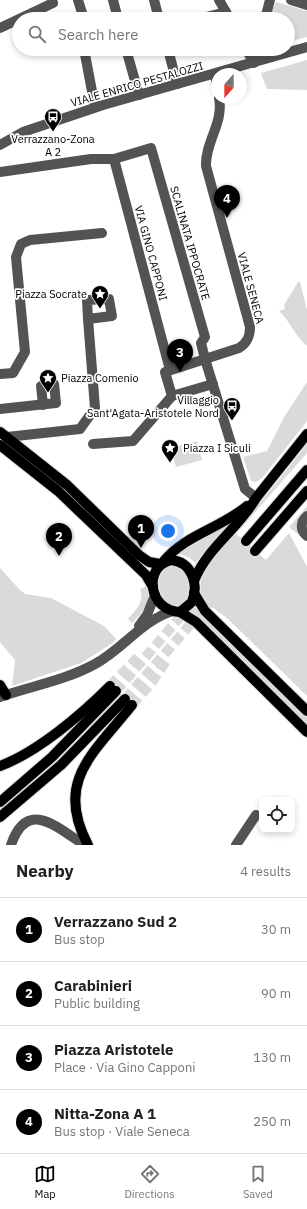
<!DOCTYPE html>
<html lang="en">
<head>
<meta charset="utf-8">
<style>
	body { margin:0; font-family:"IBM Plex Sans",sans-serif; background:#f2f2f2; color:#202124 }
	.controls { position:absolute; right:12px; bottom:12px; display:grid; overflow:hidden; border-radius:8px; box-shadow:0 2px 6px #0003 }
	.controls button { width:36px; height:36px; display:grid; place-items:center; padding:0; border:0; border-bottom:1px solid #e0e0e0; background:#fff; color:#202124; font:20px sans-serif }
	.compass { position:absolute; left:211px; top:68px; width:36px; height:36px; border-radius:50%; background:#fff; box-shadow:0 2px 6px #0003; rotate:201deg }
	.you { position:absolute; left:168px; top:531px; width:14px; height:14px; margin:-10px; border:3px solid #fff; border-radius:50%; background:#1a73e8; box-shadow:0 0 0 6px #1a73e833 }
	.badge { display:grid; place-items:center; width:26px; height:26px; border-radius:50%; background:#000; color:#fff; font-size:13px; font-weight:700 }
	.pin { position:absolute; translate:-50% -33px; filter:drop-shadow(0 1px 2px #0008) }
	.pin::after { content:''; position:absolute; top:21px; width:14px; height:12px; background:inherit; clip-path:polygon(0 0,100% 0,50% 100%) }
	.list { margin:0; padding:0; list-style:none }
	h2 { display:flex; justify-content:space-between; align-items:center; height:52px; margin:0; padding:0 16px; font-size:17px }
	h2 small { font-size:13px; font-weight:400; color:#757577 }
	.list li { display:grid; grid-template-columns:26px 1fr auto; gap:12px; align-items:center; box-sizing:border-box; height:64px; padding:0 16px; border-top:1px solid #e0e0e0 }
	.list b { display:block; font-size:15px; white-space:nowrap }
	.list p { margin:0; font-size:13px; white-space:nowrap; color:#757577 }
	.list em { font-size:13px; font-style:normal; color:#757577 }
	.icon { flex:none; width:22px; height:22px; fill:none; stroke:currentColor; stroke-width:2; stroke-linecap:round; stroke-linejoin:round }
	.map { position:relative; flex:none; width:307px; height:845px; overflow:hidden }
	.search { position:absolute; background:#fff; box-shadow:0 2px 6px #0003; left:12px; right:12px; top:12px; height:44px; display:flex; align-items:center; gap:10px; box-sizing:border-box; padding:0 14px; border-radius:22px; color:#757577; font-size:15px }
	.sheet { height:308px; background:#fff }
	nav { display:flex; justify-content:space-around; align-items:center; box-sizing:border-box; height:56px; border-top:1px solid #e0e0e0; background:#fff; font-size:11px; color:#757577 }
	nav a { display:grid; justify-items:center; gap:2px }
	nav .on { color:#000 }
	.map>svg:first-child { display:block }
	.green { fill:#dadada }
	.lines { fill:none; stroke-linecap:round; stroke-linejoin:round }
	.major-tunnel { stroke:#d9d9d9; stroke-width:10; stroke-dasharray:10 5; stroke-linecap:butt }
	.major-casing { stroke:#dbdbdb; stroke-width:12 }
	.minor { stroke:#535353; stroke-width:10 }
	.major { stroke:#000; stroke-width:10 }
	.labels { text-anchor:middle; dominant-baseline:central; stroke-width:3.5; stroke-linejoin:round; paint-order:stroke }
	.street-label { font-size:11px; fill:#000; stroke:#fff }
	.poi-label { font-size:11px; fill:#000; stroke:#fff; text-anchor:end }
</style>
</head>
<body>
<div class="map">
<svg width="307" height="845" viewBox="0 0 307 845">
	<rect width="100%" height="100%" fill="#fff"/>
	<g class="green">
		<polygon points="276,2 307,11 307,37 288,42 288,19 269,19"/>
		<polygon points="307,60 307,90 267,89 261,73"/>
		<path d="M 298,282 L 300,282 L 307,310 L 307,346 C 295,336 290,321 279,311 L 285,309 L 284,305 Z"/>
		<polygon points="307,382 307,421 263,477 256,482 251,481 243,457 267,451 284,417"/>
		<polygon points="197,441 202,460 176,467 171,448"/>
		<polygon points="307,444 307,453 236,534 266,560 289,533 307,567 307,696 228,619 207,603 201,592 201,580 206,566 274,486"/>
		<polygon points="307,506 307,511 302,514 300,536 289,527"/>
		<polygon points="225,526 228,526 195,563 190,558 178,553"/>
		<path d="M 169,565 C 187,563 190,583 188,597 L 183,603 L 176,606 C 161,604 157,589 160,575 Z"/>
		<polygon points="0,568 19,589 25,594 51,598 104,626 116,639 113,643 81,663 12,686 15,660 0,642"/>
		<path d="M 146,586 C 153,600 142,614 132,623 L 128,619 C 136,610 145,601 140,589 Z"/>
		<polygon points="195,605 303,714 307,718 307,725 202,621 189,612"/>
	</g>
	<g class="lines">
		<g class="major-tunnel">
			<polyline points="110,686 141,654"/>
			<polyline points="116,691 246,541"/>
			<polyline points="125,699 255,551"/>
			<polyline points="132,705 152,682 166,661"/>
		</g>
		<defs>
			<g id="major">
				<polyline points="0,432 67,485 139,555 149,562 160,564"/>
				<polyline points="0,445 58,491 146,575 153,587"/>
				<polyline points="246,541 307,470"/>
				<polyline points="255,551 307,491"/>
				<path d="M 171,560 C 192,562 199,584 192,602 L 180,612 C 148,611 143,566 171,560 Z"/>
				<path d="M 164,561 C 185,535 221,528 247,506"/>
				<path d="M 194,581 C 206,549 239,528 256,498 L 307,434"/>
				<polyline points="194,593 205,611 307,711"/>
				<polyline points="180,612 196,622 307,732"/>
				<polyline points="0,685 6,695"/>
				<path d="M 0,766 C 38,752 82,714 110,686"/>
				<polyline points="0,802 52,757 116,691"/>
				<polyline points="0,817 61,765 125,699"/>
				<path d="M 88,845 C 54,781 94,753 132,705"/>
			</g>
		</defs>
		<use href="#major" class="major-casing"/>
		<g class="minor">
			<polyline points="78,0 84,19"/>
			<polyline points="113,0 118,19"/>
			<polyline points="154,0 159,19"/>
			<polyline points="219,0 230,19"/>
			<polyline points="291,0 307,5"/>
			<polyline points="198,19 226,12"/>
			<polyline points="265,19 270,0"/>
			<polyline points="0,28 53,3 52,0"/>
			<polyline points="84,49 95,107"/>
			<polyline points="126,49 139,95"/>
			<polyline points="168,49 177,84"/>
			<polyline points="246,49 254,63"/>
			<polyline points="215,74 217,86"/>
			<polyline points="0,145 23,132 103,105 307,47"/>
			<polyline points="114,159 170,370"/>
			<polyline points="0,172 91,159 114,159 151,148 205,337 201,343 205,359 245,489 256,498"/>
			<polyline points="0,374 13,373 25,352 16,257 21,244 30,240 102,233"/>
			<path d="M 213,384 L 172,396 L 165,372 L 239,348 C 247,343 250,337 250,327 L 206,166 C 205,142 224,123 219,98"/>
			<polyline points="0,409 37,405 56,403 54,384 41,386 43,405"/>
			<polyline points="7,437 80,429 95,408 88,319 112,316 109,299 87,300 88,319"/>
			<polyline points="93,444 133,441 172,396"/>
			<path d="M 307,516 C 300,522 300,530 307,536"/>
			<polyline points="139,626 147,615 155,595"/>
			<path d="M 0,697 C 32,686 66,680 95,664 C 123,649 142,620 173,611"/>
			<path d="M 11,845 C 27,798 57,827 84,845"/>
			<polyline points="236,845 256,815"/>
		</g>
		<use href="#major" class="major"/>
	</g>
	<defs>
		<symbol id="bus-pin" viewBox="-11 -11 22 30"><path d="M0 17L-7.5 6A9.5 9.5 0 1 1 7.5 6Z" fill="#000" stroke="#fff"/><path d="M-5-6H5V4H4V6H2V4H-2V6H-4V4H-5ZM-3.5-4V0h7V-4ZM-3.5 1.2v1.5H-2V1.2ZM2 1.2v1.5H3.5V1.2Z" fill="#fff"/></symbol>
		<symbol id="sight-pin" viewBox="-11 -11 22 30"><path d="M0 17L-7.5 6A9.5 9.5 0 1 1 7.5 6Z" fill="#000" stroke="#fff"/><path d="M0-6L1.8-2.2L6-1.7L2.9 1.2L3.7 5.4L0 3.3L-3.7 5.4L-2.9 1.2L-6-1.7L-1.8-2.2Z" fill="#fff"/></symbol>
	</defs>
	<g fill-rule="evenodd">
		<use href="#bus-pin" x="43" y="107" width="20" height="27"/>
		<use href="#sight-pin" x="90" y="284" width="20" height="27"/>
		<use href="#sight-pin" x="38" y="368" width="20" height="27"/>
		<use href="#bus-pin" x="222" y="396" width="20" height="27"/>
		<use href="#sight-pin" x="160" y="438" width="20" height="27"/>
	</g>
	<g class="labels">
		<g class="street-label">
			<text transform="translate(137 84) rotate(-16)">VIALE ENRICO PESTALOZZI</text>
			<text transform="translate(190 243) rotate(74)">SCALINATA IPPOCRATE</text>
			<text transform="translate(151 253) rotate(75)">VIA GINO CAPPONI</text>
			<text transform="translate(251 288) rotate(75)">VIALE SENECA</text>
		</g>
		<g class="poi-label">
			<text x="53" y="139" text-anchor="middle">Verrazzano-Zona<tspan x="53" dy="13">A 2</tspan></text>
			<text x="87" y="294">Piazza Socrate</text>
			<text x="61" y="378" text-anchor="start">Piazza Comenio</text>
			<text x="219" y="400">Villaggio<tspan x="219" dy="13">Sant'Agata-Aristotele Nord</tspan></text>
			<text x="183" y="448" text-anchor="start">Piazza I Siculi</text>
		</g>
	</g>
</svg>
<div class="controls">
<button><svg class="icon" aria-label="locate" viewBox="0 0 24 24"><circle cx="12" cy="12" r="6"/><path d="M12 2v4M12 18v4M2 12h4M18 12h4"/></svg></button>
</div>
<svg class="compass" viewBox="-18 -18 36 36"><path d="M0-13l5 13h-10z" fill="#e53935"/><path d="M0 13l5-13h-10z" fill="#757577"/></svg>
<div class="you"></div>
<div class="pin badge" style="left:141px;top:548px">1</div>
<div class="pin badge" style="left:59px;top:556px">2</div>
<div class="pin badge" style="left:180px;top:372px">3</div>
<div class="pin badge" style="left:227px;top:218px">4</div>
<div class="search"><svg class="icon" aria-label="search" viewBox="0 0 24 24"><circle cx="10" cy="10" r="6"/><path d="M15 15l6 6"/></svg>Search here</div>
</div>
<section class="sheet">
<h2>Nearby<small>4 results</small></h2>
<ul class="list">
<li><span class="badge">1</span><div><b>Verrazzano Sud 2</b><p>Bus stop</p></div><em>30 m</em></li>
<li><span class="badge">2</span><div><b>Carabinieri</b><p>Public building</p></div><em>90 m</em></li>
<li><span class="badge">3</span><div><b>Piazza Aristotele</b><p>Place · Via Gino Capponi</p></div><em>130 m</em></li>
<li><span class="badge">4</span><div><b>Nitta-Zona A 1</b><p>Bus stop · Viale Seneca</p></div><em>250 m</em></li>
</ul>
</section>
<nav>
<a class="on"><svg class="icon" aria-label="map" viewBox="0 0 24 24"><path d="M3 6l6-2 6 2 6-2v14l-6 2-6-2-6 2zM9 4v14M15 6v14"/></svg>Map</a>
<a><svg class="icon" aria-label="directions" viewBox="0 0 24 24"><path d="M12 3l9 9-9 9-9-9zM9 14v-3h6M13 9l2 2-2 2"/></svg>Directions</a>
<a><svg class="icon" aria-label="saved" viewBox="0 0 24 24"><path d="M7 4h10v16l-5-4-5 4z"/></svg>Saved</a>
</nav>
</body>
</html>
